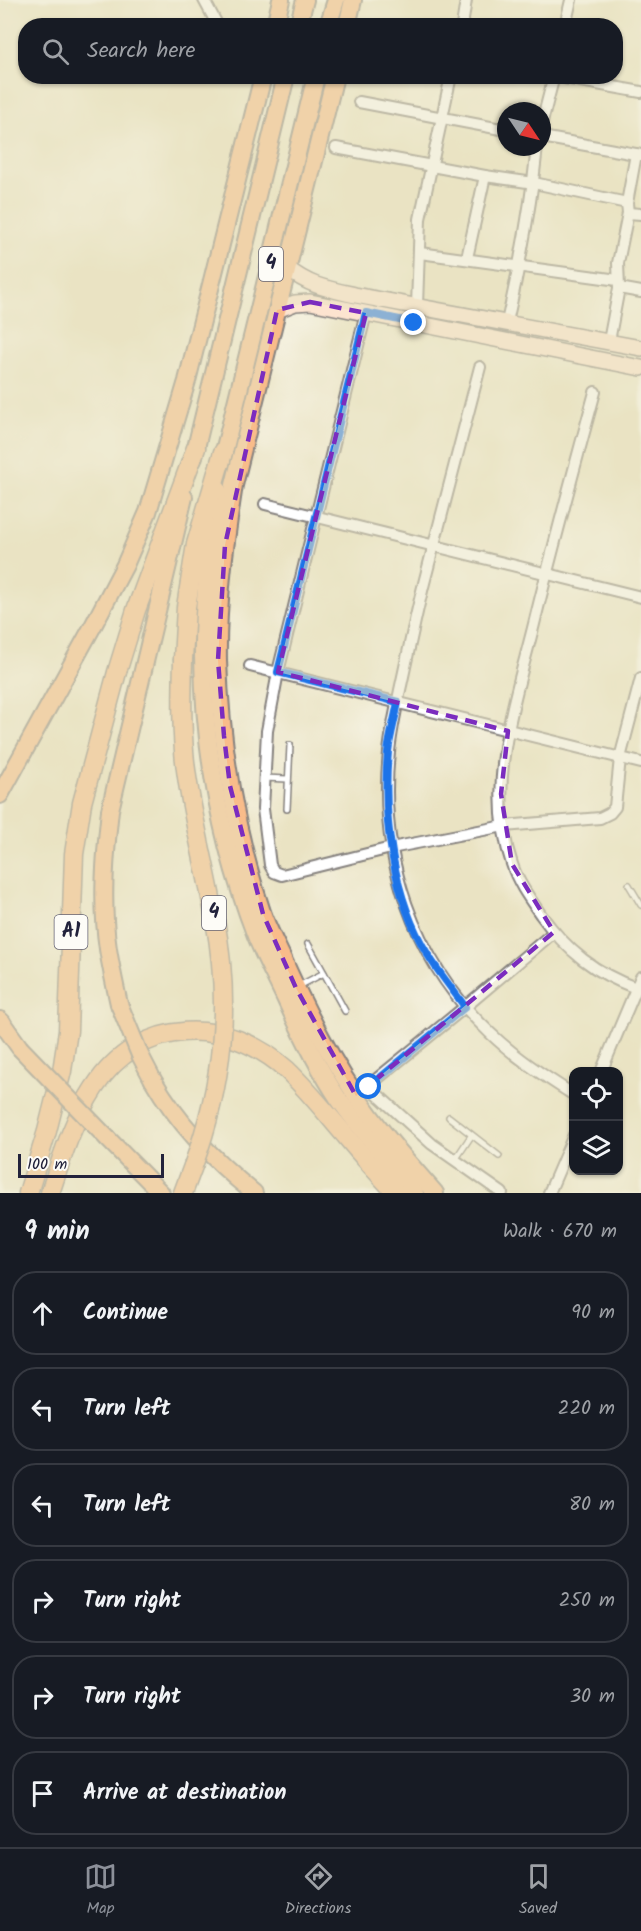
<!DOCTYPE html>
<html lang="en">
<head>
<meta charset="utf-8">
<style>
	body { margin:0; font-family:Kalam,sans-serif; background:#242831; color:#f1f3f6 }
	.controls { position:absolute; right:18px; bottom:18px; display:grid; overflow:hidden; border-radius:12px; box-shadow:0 2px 4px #0004 }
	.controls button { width:54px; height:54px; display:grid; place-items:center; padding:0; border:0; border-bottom:2px solid #363941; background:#171b24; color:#f1f3f6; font:30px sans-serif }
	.compass { position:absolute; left:497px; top:102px; width:54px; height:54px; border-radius:50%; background:#171b24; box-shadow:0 2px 4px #0004; rotate:125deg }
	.scale { position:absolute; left:18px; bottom:15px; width:146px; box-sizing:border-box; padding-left:6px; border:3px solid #22223b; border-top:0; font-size:16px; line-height:21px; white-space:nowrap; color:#22223b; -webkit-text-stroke:4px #fdfcf7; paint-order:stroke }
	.stop { position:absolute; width:18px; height:18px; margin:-14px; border:4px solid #1a73e8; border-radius:50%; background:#fff }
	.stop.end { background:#1a73e8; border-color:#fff; box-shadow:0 2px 6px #0008 }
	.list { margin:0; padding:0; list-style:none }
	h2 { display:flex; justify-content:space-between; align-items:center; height:78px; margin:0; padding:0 24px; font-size:26px }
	h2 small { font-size:20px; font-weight:400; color:#9ea1a6 }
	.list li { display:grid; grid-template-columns:39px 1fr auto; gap:18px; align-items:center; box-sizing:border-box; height:84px; margin:0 12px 12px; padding:0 12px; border:2px solid #363941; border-radius:24px }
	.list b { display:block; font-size:22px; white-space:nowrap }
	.list em { font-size:20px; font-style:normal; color:#9ea1a6 }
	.icon { flex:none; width:33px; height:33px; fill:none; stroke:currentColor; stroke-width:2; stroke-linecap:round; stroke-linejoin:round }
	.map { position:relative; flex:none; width:641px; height:1193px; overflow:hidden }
	.search { position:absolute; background:#171b24; box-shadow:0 2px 4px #0004; left:18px; right:18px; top:18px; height:66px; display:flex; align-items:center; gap:15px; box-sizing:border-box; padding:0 21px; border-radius:24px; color:#9ea1a6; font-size:22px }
	.sheet { height:654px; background:#171b24 }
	nav { display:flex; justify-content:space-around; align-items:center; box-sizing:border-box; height:84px; border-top:2px solid #363941; background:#171b24; font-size:16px; color:#9ea1a6 }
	nav a { display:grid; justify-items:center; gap:3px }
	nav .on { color:#8c9099 }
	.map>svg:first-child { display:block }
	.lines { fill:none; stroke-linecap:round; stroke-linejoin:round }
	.service-casing { stroke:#86827f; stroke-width:8 }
	.minor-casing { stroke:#86827f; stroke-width:14 }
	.secondary-casing { stroke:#86827f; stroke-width:18 }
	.trunk-casing { stroke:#86827f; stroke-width:20 }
	.motorway-casing { stroke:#86827f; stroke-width:21 }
	.path { stroke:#86827f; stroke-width:1.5; stroke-dasharray:1.5 4.5; stroke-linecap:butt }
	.service { stroke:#fff; stroke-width:5 }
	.minor { stroke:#fff; stroke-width:10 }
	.secondary { stroke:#fde4d0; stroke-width:15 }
	.trunk { stroke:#f9bc8a; stroke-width:16 }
	.motorway { stroke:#f9bc8a; stroke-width:18 }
	.trunk-bridge-casing { stroke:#86827f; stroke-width:20; stroke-linecap:butt }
	.motorway-bridge-casing { stroke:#86827f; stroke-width:21; stroke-linecap:butt }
	.trunk-bridge { stroke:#f9bc8a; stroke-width:16 }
	.motorway-bridge { stroke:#f9bc8a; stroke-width:18 }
	.route { stroke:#1a73e8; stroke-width:8 }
	.marked { fill:none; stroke:#7b2cbf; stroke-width:4.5; stroke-dasharray:12 8; stroke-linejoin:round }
	.labels { text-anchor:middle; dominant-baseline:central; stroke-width:5; stroke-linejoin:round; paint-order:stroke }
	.shield { fill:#fdfcf7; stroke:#646373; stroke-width:1.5 }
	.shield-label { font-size:20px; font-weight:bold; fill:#22223b }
</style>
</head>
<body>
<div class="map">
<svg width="641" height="1193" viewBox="0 0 641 1193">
	<rect width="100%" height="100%" fill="#fdfcf7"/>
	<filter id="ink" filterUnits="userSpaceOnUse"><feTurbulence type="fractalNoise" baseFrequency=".0167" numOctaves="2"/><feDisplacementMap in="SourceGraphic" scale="12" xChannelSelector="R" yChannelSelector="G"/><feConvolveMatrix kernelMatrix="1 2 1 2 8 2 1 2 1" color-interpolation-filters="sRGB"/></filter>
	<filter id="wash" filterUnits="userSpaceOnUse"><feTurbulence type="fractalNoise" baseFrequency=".008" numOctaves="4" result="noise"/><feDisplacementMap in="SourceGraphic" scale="24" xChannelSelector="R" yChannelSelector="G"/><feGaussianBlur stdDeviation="1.35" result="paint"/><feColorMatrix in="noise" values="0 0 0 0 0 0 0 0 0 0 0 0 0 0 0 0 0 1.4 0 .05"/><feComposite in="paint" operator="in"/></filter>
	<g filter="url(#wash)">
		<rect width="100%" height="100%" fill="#eae3c3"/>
	</g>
	<g filter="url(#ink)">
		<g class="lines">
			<defs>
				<g id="service">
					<polyline points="264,778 288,779"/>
					<polyline points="287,809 290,745"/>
					<polyline points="629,885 641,905"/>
					<polyline points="308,944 345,1011"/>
					<polyline points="297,987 324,973"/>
					<polyline points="449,1117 499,1156"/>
					<polyline points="455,1160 471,1136"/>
				</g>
				<g id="minor">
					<polyline points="204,0 218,26"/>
					<polyline points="462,26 466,0"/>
					<polyline points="565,26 571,0"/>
					<polyline points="553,76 641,92"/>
					<polyline points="359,102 506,130"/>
					<polyline points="542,122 554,76"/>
					<polyline points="542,137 641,155"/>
					<polyline points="336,148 485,176 534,183 627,203"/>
					<polyline points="628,213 641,214"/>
					<polyline points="420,253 618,280"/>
					<polyline points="467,258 485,176"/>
					<polyline points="619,288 641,292"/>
					<polyline points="417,306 420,219 451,76"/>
					<polyline points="366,313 278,672 267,731 263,809 270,865 274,872 282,875 391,848 504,826 600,818 610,813 615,807 620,758 641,678"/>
					<path d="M 507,322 C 520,264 531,206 537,147"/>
					<polyline points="609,341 619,288 618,263 628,213 627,203 636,154"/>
					<path d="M 480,367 C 461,439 443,511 424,583 C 415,618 408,654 400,690 C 396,710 391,731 389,752 C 378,857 413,960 490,1033 C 515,1057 544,1076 574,1095"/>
					<path d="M 595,392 C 574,469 553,546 534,624 C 515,701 485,785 512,864 C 518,883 530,899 541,915 C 567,951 595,973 636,988"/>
					<polyline points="265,504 641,597"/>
					<polyline points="250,666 641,763"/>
					<polyline points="601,1072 641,977"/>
					<polyline points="369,1087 432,1144 502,1193"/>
					<polyline points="356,1096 465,1007 554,932"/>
					<polyline points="549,1193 574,1135"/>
				</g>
				<g id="secondary">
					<path d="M 287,268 C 309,286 328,289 355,295 L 641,348"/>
					<polyline points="277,310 295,303 310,302 641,368"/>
				</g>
				<g id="trunk">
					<polyline points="275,26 281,0"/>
					<polyline points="298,26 305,0"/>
					<polyline points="328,26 336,0"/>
					<polyline points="347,26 353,0"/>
					<path d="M 335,76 L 234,485 C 225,543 217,602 218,661 C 221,746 235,831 262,912 C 267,927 275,942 282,957 C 303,1004 326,1051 355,1094 C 378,1129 407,1161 435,1193"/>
					<polyline points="193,460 286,76"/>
					<polyline points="221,464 316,76"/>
					<path d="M 218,489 C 211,544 202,601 203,656 C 204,751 222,848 256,936 C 265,958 277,980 287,1002 C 302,1035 318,1068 338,1098 C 361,1131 390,1162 415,1193"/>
					<polyline points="0,795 94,624 125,565 148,512 187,381 263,76"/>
					<path d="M 119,1004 C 115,986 111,968 108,949 C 101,903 105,856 110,810 L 184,497"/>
					<polyline points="0,1020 20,1048"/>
					<path d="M 153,1080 C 179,1125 214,1161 254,1193"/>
					<polyline points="108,1139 161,1193"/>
				</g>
				<g id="motorway">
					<polyline points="183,659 186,607 196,544 223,452"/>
					<polyline points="0,1022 2,1023"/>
					<polyline points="28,1193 47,1131 62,1071 68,1031 74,854 82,803 117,672 136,610 196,448"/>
					<path d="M 50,1193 C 62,1157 73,1120 94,1088 C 140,1016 227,1016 287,1070 C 308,1090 326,1113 345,1135 C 361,1155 379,1174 396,1193"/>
					<polyline points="183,1193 193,1166"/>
				</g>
			</defs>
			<use href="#service" class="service-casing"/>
			<use href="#minor" class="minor-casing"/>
			<use href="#secondary" class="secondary-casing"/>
			<use href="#trunk" class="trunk-casing"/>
			<use href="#motorway" class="motorway-casing"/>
			<polyline class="path" points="364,26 365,21 372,23"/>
			<use href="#service" class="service"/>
			<use href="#minor" class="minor"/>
			<use href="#secondary" class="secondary"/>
			<use href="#trunk" class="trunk"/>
			<use href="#motorway" class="motorway"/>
			<defs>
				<g id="trunk-bridge">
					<polyline points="119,1004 140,1055 153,1080"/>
					<polyline points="20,1048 108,1139"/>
				</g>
				<path id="motorway-bridge" d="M 183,659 C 182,698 181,738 187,777 C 194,825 207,872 215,920 C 231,1006 223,1084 193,1166"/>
			</defs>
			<use href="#trunk-bridge" class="trunk-bridge-casing"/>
			<use href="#motorway-bridge" class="motorway-bridge-casing"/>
			<use href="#trunk-bridge" class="trunk-bridge"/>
			<use href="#motorway-bridge" class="motorway-bridge"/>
		</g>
	</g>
	<g class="lines" filter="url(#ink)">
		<path class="route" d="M 369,1087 L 465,1007 C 453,990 439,973 428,955 C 393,899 382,817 388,752 C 390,735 395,719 398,702 L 278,672 L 366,313 L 414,323"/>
	</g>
	<path d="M0 0H641V1193H0ZM 310,302 L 366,313 L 278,672 L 508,731 L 501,794 L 512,864 L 554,932 L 356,1096 L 296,988 L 263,914 L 230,786 L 224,736 L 218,660 L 225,545 L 277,310 Z" fill="#eae3c3" fill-opacity=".55" fill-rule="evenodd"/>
	<path class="marked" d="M 310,302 L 366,313 L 278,672 L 508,731 L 501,794 L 512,864 L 554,932 L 356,1096 L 296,988 L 263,914 L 230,786 L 224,736 L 218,660 L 225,545 L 277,310 Z"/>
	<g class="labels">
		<g class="shield">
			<rect x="259" y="247" width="24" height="34" rx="4.5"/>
			<rect x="202" y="896" width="24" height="34" rx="4.5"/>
			<rect x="54.5" y="915" width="33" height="34" rx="4.5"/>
		</g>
		<g class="shield-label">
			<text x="271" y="264">4</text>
			<text x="214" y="913">4</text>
			<text x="71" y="932">A1</text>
		</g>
	</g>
</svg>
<div class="controls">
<button><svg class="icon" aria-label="locate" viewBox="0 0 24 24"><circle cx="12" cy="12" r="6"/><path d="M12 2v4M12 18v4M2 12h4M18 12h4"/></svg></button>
<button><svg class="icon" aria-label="layers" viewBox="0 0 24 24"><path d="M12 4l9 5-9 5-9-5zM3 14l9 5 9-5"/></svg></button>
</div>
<svg class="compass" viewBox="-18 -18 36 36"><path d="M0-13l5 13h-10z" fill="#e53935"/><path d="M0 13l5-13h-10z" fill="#9ea1a6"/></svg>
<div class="scale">100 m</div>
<div class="stop" style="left:369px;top:1087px"></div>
<div class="stop end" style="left:414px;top:323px"></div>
<div class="search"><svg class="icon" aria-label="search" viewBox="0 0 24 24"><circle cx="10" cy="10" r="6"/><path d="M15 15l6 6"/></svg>Search here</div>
</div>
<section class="sheet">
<h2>9 min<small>Walk · 670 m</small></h2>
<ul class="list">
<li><svg class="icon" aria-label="ahead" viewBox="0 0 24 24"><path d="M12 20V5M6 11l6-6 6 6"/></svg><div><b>Continue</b></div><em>90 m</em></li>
<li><svg class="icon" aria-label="left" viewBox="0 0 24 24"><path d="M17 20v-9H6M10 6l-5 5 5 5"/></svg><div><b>Turn left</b></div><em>220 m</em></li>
<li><svg class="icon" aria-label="left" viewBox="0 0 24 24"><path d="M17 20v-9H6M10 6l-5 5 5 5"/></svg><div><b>Turn left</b></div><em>80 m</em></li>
<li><svg class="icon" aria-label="right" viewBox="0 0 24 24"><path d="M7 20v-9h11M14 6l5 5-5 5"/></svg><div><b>Turn right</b></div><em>250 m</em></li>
<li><svg class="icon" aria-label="right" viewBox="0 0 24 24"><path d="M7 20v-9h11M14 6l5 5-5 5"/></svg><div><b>Turn right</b></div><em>30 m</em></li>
<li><svg class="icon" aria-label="arrive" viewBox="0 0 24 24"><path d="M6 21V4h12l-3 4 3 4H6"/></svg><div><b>Arrive at destination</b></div></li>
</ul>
</section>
<nav>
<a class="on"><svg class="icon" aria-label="map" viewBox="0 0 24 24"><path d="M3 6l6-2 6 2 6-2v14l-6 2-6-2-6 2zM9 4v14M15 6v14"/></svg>Map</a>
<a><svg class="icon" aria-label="directions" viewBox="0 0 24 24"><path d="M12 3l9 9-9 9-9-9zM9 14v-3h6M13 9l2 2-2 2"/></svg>Directions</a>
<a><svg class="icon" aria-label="saved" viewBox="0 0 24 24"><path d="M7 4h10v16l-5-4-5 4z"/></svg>Saved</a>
</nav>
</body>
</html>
